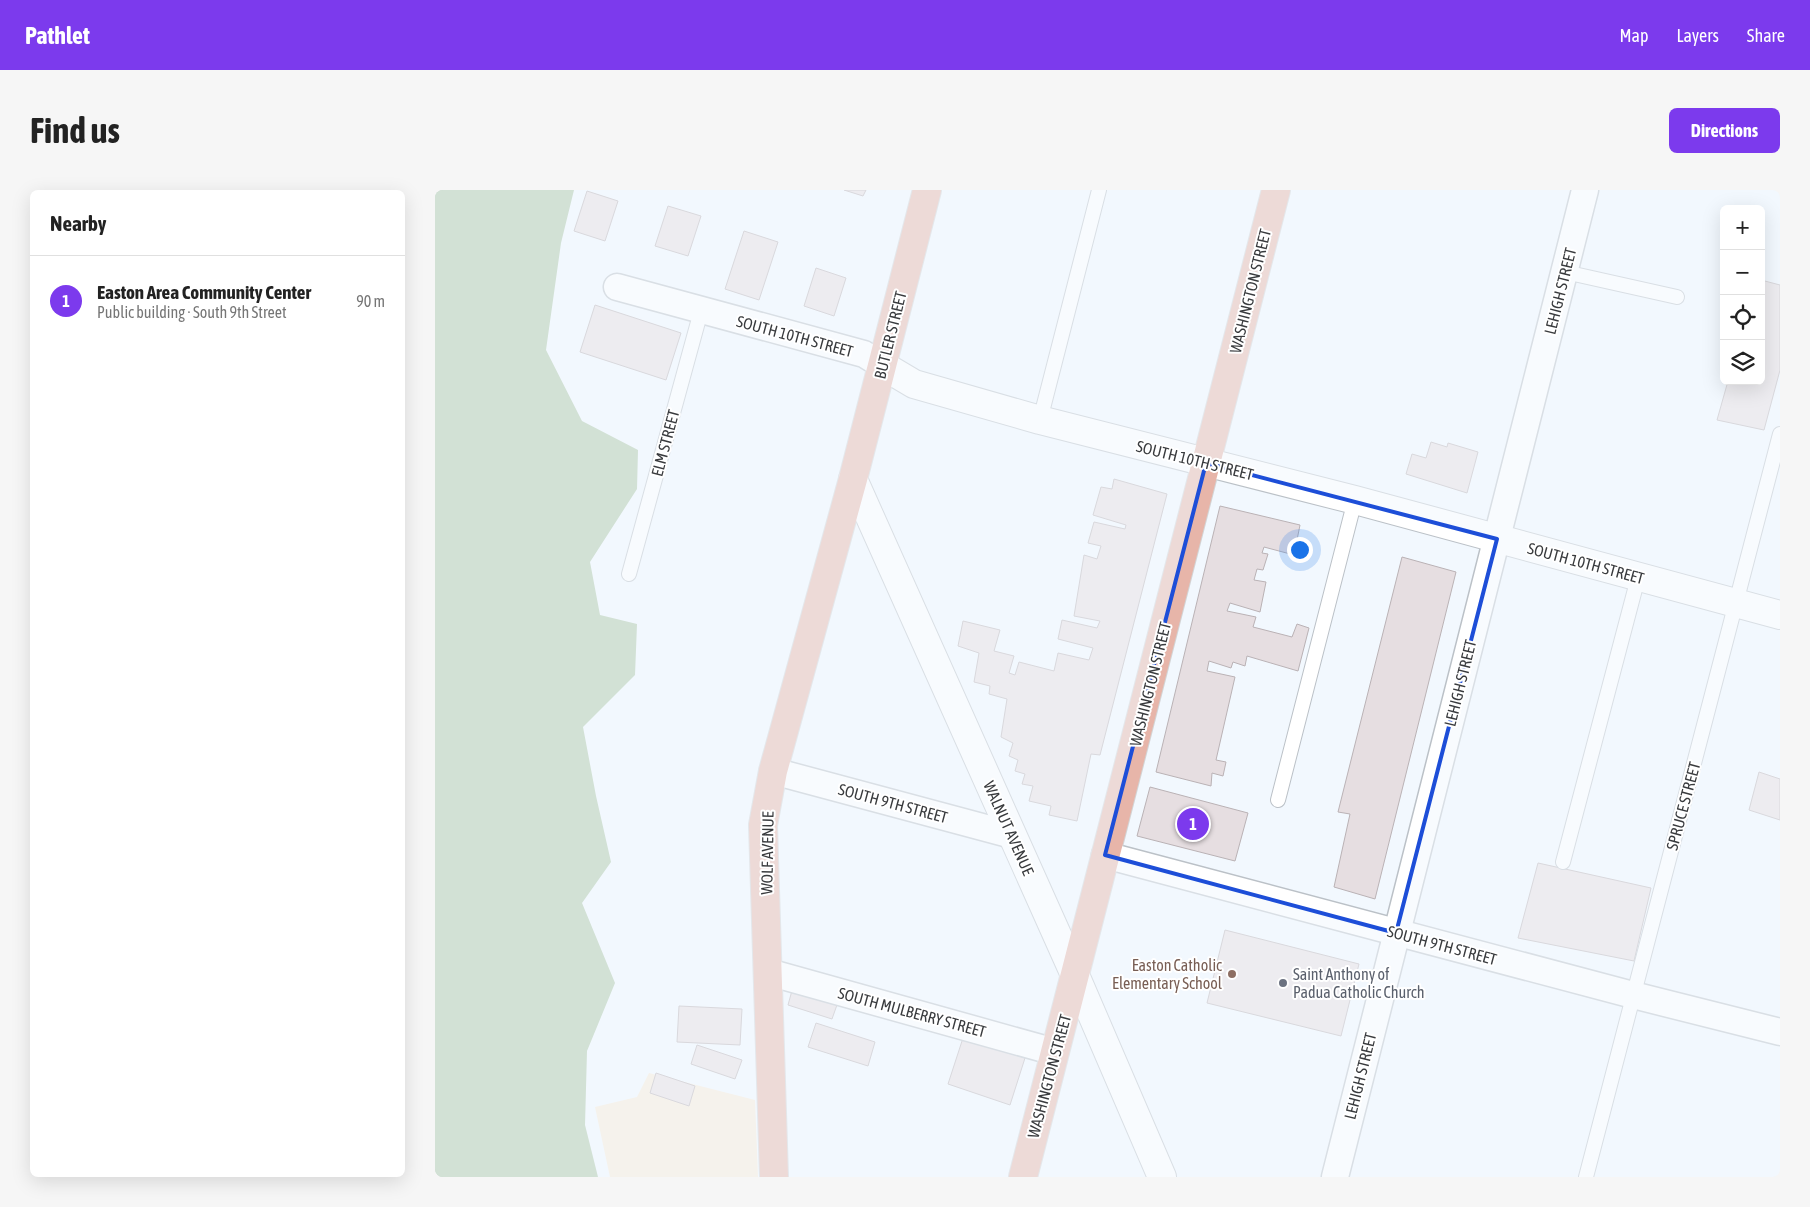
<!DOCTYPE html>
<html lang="en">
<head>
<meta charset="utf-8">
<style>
	body { margin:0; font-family:"Asap Condensed",sans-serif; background:#f6f6f6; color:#222 }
	.controls { position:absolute; right:15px; top:15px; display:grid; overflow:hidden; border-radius:8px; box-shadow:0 5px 20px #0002 }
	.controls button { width:45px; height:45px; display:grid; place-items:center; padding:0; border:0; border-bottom:1px solid #e0e0e0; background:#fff; color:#222; font:25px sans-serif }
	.you { position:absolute; left:864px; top:359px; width:18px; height:18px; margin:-12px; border:4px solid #fff; border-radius:50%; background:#1a73e8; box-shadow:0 0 0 8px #1a73e833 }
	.badge { display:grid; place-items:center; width:32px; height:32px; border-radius:50%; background:#7c3aed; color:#fff; font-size:16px; font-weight:700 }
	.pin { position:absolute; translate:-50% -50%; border:2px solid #fff; box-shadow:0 1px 5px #0006 }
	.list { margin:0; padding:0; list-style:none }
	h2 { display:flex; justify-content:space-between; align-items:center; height:65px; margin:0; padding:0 20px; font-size:21px }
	h2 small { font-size:16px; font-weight:400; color:#767676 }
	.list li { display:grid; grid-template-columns:32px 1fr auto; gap:15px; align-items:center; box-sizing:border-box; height:90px; padding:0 20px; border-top:1px solid #e0e0e0 }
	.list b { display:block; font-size:19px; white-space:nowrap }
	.list p { margin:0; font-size:16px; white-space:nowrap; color:#767676 }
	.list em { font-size:16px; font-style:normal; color:#767676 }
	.icon { flex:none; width:28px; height:28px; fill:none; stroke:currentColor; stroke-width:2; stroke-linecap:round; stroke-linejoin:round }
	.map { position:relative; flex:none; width:1345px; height:987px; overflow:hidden; border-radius:8px }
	header { display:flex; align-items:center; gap:30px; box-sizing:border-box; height:70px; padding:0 25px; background:#7c3aed; color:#fff }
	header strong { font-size:24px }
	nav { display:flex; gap:28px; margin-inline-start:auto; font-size:18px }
	.intro { display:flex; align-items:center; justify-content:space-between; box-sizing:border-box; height:120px; padding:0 30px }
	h1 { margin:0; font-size:35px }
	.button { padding:12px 22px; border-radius:8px; background:#7c3aed; color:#fff; font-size:18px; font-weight:700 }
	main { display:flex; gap:30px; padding:0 30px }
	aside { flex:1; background:#fff; border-radius:8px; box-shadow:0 5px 20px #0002 }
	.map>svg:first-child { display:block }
	.industrial { fill:#f9ebd7 }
	.forest { fill:#aac5a4 }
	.building { fill:#e6dee1; stroke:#bab2b5 }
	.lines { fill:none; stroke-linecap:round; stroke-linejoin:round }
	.service-casing { stroke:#bbc1c7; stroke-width:16 }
	.minor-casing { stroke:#bbc1c7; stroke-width:29 }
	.tertiary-casing { stroke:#bbc1c7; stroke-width:30 }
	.primary-casing { stroke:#d3d4d5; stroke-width:30 }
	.service { stroke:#fff; stroke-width:14 }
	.minor { stroke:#fff; stroke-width:26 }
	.tertiary { stroke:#fff; stroke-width:28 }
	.primary { stroke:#e7b5a9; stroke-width:28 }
	.marked { fill:none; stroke:#1d4ed8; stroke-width:4; stroke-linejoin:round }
	.education-dot { fill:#8d6e63; stroke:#fff; stroke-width:2 }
	.worship-dot { fill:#6b7280; stroke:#fff; stroke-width:2 }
	.labels { text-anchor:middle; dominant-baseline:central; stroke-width:4; stroke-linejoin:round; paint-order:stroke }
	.street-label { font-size:16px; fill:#393b3e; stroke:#fff }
	.education-label { font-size:16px; fill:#785e54; stroke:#fff; text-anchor:end }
	.worship-label { font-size:16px; fill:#5b616d; stroke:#fff; text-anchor:start }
</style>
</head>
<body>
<header>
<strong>Pathlet</strong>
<nav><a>Map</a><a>Layers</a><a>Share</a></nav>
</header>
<div class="intro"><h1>Find us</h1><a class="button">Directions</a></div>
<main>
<aside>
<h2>Nearby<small></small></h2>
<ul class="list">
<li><span class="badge">1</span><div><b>Easton Area Community Center</b><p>Public building · South 9th Street</p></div><em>90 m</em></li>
</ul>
</aside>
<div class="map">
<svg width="1345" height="987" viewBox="0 0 1345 987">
	<rect width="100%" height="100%" fill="#f2f8fe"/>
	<polygon class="industrial" points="214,883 320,910 323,987 175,987 160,917 202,907"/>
	<polygon class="forest" points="0,0 139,0 126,53 111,160 147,231 203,260 202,299 155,372 165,425 202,434 200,485 148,537 161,606 176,672 147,713 180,793 152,861 150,935 163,987 0,987"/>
	<g class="building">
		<polygon points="409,0 431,0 428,6"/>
		<polygon points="152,1 183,11 170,51 139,41"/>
		<polygon points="233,16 266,26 253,66 220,56"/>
		<polygon points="309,41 343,52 324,110 290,99"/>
		<polygon points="381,78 411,88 399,126 369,116"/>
		<polygon points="1326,90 1345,95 1345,180 1329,240 1282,230 1293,191 1326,191"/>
		<polygon points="160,115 246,143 231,190 145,162"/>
		<polygon points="996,252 1012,257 1013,253 1043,262 1032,303 971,284 977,264 991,268"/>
		<polygon points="679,289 732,304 665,565 656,564 642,631 614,625 616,616 594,611 598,596 587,594 590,584 580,581 583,570 574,566 578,553 566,547 572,509 554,504 555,496 539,492 544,463 523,456 528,431 565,440 559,461 579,466 574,483 580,485 584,472 619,481 623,463 654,470 658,458 623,449 627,430 662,438 665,431 639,426 649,365 662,369 666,356 653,353 659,332 690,339 691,335 658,325 666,297 677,299"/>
		<polygon points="785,316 865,335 859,365 829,357 827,363 833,364 828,380 822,379 819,390 831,392 825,422 795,413 792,421 821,427 818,437 857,447 862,434 874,438 863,481 812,466 810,476 798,472 796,478 774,471 772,481 800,487 781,570 791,572 788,586 777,583 776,596 721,582"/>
		<polygon points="967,367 1021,382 940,709 899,697 915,624 903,622"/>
		<polygon points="1324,582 1345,589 1345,630 1314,620"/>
		<polygon points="715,597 813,623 800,671 702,646"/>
		<polygon points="1103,673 1216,698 1199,771 1083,748"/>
		<polygon points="790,740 924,774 906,846 772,813"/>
		<polygon points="358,797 403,812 397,829 353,815"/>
		<polygon points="244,816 307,819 305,855 242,852"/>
		<polygon points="381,833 440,852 433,876 373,857"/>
		<polygon points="528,848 590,868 575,915 513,894"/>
		<polygon points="262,855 307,870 300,889 256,874"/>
		<polygon points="221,883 260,896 254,916 215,903"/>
	</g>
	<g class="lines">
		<defs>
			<g id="service">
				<polyline points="1130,82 1242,107"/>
				<polyline points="605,230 664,0"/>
				<polyline points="194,384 266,121"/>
				<polyline points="843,610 920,310"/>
				<polyline points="1128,672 1203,388"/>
				<polyline points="1151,987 1345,244"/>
			</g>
			<g id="minor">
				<polyline points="182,97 429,164 447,175"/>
				<polyline points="338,581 577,645"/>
				<polyline points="670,665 1198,805 1345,842"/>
				<polyline points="333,782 620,862"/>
				<polyline points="900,987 1150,0"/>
			</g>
			<g id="tertiary">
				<polyline points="447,175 479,194 605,230 920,310 1345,425"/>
				<polyline points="418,289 640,785 727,987"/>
			</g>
			<g id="primary">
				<polyline points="339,987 328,635 338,581 418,289 492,0"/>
				<polyline points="588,987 841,0"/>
			</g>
		</defs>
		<use href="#service" class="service-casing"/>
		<use href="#minor" class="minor-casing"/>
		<use href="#tertiary" class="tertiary-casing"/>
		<use href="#primary" class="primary-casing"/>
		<use href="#service" class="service"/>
		<use href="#minor" class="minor"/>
		<use href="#tertiary" class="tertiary"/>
		<use href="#primary" class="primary"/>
	</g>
	<path d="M0 0H1345V987H0ZM 771,273 L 1062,349 L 961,743 L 670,665 Z" fill="#f2f8fe" fill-opacity=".55" fill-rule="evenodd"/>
	<path class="marked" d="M 771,273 L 1062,349 L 961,743 L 670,665 Z"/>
	<circle class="education-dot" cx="797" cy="784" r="5"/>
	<circle class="worship-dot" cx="848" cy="793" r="5"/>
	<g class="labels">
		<g class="street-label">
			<text transform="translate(815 101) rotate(-76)">WASHINGTON STREET</text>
			<text transform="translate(1125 101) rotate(-76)">LEHIGH STREET</text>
			<text transform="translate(455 145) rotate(-76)">BUTLER STREET</text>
			<text transform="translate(360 146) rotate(15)">SOUTH 10TH STREET</text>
			<text transform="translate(230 253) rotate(-75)">ELM STREET</text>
			<text transform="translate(760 270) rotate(14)">SOUTH 10TH STREET</text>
			<text transform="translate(1151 373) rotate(15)">SOUTH 10TH STREET</text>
			<text transform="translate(1025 493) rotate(-76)">LEHIGH STREET</text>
			<text transform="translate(715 494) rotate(-76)">WASHINGTON STREET</text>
			<text transform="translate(458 613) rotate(15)">SOUTH 9TH STREET</text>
			<text transform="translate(1248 616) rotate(-75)">SPRUCE STREET</text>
			<text transform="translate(574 638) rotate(66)">WALNUT AVENUE</text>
			<text transform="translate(332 663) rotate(-89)">WOLF AVENUE</text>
			<text transform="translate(1007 755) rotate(15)">SOUTH 9TH STREET</text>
			<text transform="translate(477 822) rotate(15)">SOUTH MULBERRY STREET</text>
			<text transform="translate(614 886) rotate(-75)">WASHINGTON STREET</text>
			<text transform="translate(925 886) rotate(-76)">LEHIGH STREET</text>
		</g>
		<g class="education-label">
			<text x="787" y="775">Easton Catholic<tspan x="787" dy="18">Elementary School</tspan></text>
		</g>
		<g class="worship-label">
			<text x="858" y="784">Saint Anthony of<tspan x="858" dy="18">Padua Catholic Church</tspan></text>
		</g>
	</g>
</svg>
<div class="controls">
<button>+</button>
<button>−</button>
<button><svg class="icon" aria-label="locate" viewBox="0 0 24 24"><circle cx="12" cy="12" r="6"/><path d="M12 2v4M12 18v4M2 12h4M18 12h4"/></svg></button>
<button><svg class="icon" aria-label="layers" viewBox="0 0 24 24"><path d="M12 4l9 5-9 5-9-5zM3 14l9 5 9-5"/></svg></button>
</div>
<div class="you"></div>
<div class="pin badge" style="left:758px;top:634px">1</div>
</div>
</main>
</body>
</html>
